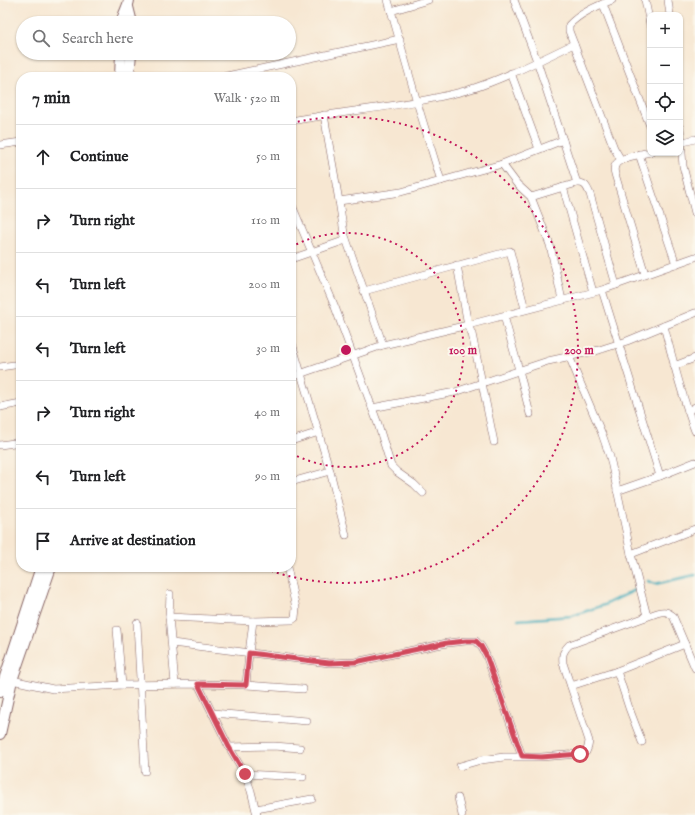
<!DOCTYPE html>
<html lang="en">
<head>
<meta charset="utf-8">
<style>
	body { margin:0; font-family:"IM FELL English",serif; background:#f2f2f2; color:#202124 }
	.controls { position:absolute; right:12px; top:12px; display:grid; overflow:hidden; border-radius:8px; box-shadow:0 1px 3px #0004 }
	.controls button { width:36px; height:36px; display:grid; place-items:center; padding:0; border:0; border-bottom:1px solid #e0e0e0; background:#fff; color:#202124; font:20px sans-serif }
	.stop { position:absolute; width:12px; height:12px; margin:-9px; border:3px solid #d1495b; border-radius:50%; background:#fff }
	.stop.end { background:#d1495b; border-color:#fff; box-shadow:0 1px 4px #0008 }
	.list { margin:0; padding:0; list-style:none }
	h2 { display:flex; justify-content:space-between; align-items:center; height:52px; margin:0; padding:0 16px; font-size:17px }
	h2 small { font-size:13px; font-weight:400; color:#757577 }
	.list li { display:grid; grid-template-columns:26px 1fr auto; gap:12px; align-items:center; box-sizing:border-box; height:64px; padding:0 16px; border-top:1px solid #e0e0e0 }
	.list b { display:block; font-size:15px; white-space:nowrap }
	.list em { font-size:13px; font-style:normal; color:#757577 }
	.icon { flex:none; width:22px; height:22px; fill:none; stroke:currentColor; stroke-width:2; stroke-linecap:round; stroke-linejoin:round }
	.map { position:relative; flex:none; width:695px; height:815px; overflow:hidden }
	.search { position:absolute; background:#fff; box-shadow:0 1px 3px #0004; left:16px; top:16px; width:280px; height:44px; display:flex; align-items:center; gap:10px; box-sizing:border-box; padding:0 14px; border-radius:22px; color:#757577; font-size:15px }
	.panel { position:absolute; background:#fff; box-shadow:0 1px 3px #0004; left:16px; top:72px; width:280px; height:500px; border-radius:16px }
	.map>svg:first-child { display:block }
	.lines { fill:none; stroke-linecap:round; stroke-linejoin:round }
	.stream { stroke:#3dacbb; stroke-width:2.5 }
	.street-casing { stroke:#876565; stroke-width:8 }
	.secondary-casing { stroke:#876565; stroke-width:12 }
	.street { stroke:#fff; stroke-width:7 }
	.secondary { stroke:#fff; stroke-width:10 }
	.route { stroke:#d1495b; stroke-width:5 }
	.ring { fill:none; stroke:#c2185b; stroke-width:2; stroke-dasharray:2 4 }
	.centre { fill:#c2185b; stroke:#fbf7ec; stroke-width:2 }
	.ring-label { font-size:12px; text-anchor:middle; font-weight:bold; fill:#c2185b; stroke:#fbf7ec; stroke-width:4; stroke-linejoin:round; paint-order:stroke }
</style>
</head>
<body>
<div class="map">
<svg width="695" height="815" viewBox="0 0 695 815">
	<rect width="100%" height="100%" fill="#fbf7ec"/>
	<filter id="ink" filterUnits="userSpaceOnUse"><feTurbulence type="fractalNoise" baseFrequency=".025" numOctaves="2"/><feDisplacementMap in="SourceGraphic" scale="8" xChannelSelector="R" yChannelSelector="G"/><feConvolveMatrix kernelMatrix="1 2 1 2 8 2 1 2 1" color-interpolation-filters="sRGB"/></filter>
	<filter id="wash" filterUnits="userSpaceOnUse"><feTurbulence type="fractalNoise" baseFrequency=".012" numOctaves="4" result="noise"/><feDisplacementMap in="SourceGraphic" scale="16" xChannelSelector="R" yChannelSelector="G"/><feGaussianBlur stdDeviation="0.9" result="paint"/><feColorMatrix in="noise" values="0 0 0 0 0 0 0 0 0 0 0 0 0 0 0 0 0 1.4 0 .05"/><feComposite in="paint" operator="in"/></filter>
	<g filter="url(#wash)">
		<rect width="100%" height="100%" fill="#f7e7d2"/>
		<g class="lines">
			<g class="stream">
				<polyline points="648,581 655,584 695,575"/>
				<polyline points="518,620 572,616 604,605 635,590"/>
			</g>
		</g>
	</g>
	<g filter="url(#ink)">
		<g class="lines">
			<defs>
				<g id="street">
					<polyline points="388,0 417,102 441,181"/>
					<polyline points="514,0 537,61 577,183"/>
					<path d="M 612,0 C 597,6 580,13 569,25 L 569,31 L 614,148 L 621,160"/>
					<polyline points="645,0 650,24"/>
					<polyline points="668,0 670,15"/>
					<polyline points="603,4 650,126"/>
					<polyline points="391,11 428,0"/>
					<polyline points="511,73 539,149"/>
					<polyline points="222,77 400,39"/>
					<polyline points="324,115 339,201"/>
					<path d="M 291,121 C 350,110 410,106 468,90 C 504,79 540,60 574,44"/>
					<polyline points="680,128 683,166 695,213"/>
					<polyline points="680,143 695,139"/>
					<polyline points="0,145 21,142"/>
					<polyline points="639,154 676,264"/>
					<polyline points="502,164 517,184 531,197 550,245 562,300"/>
					<polyline points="563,187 593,292"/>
					<path d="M 531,197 L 577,183 C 585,182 587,187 590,194 L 616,285"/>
					<polyline points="291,203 335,307 378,424 391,466 397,472 414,484 423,493"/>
					<polyline points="291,259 346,240"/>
					<polyline points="457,265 468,325 472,334 494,442"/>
					<path d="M 645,274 L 615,174 C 614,171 614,167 616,164 C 621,157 641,154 650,152"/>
					<polyline points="602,290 660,476"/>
					<polyline points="364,291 510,251 525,309"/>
					<polyline points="504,316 519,370 530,414"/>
					<path d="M 664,326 C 673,361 682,397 695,431"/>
					<polyline points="291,340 330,471 346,535"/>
					<polyline points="383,345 344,233 339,201 401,192 502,164 563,140"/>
					<polyline points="569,356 602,434 610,457 631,554 647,616"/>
					<polyline points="674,366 695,358"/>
					<polyline points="0,367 21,364"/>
					<polyline points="291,377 383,345 468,325 602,290 695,257"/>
					<polyline points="0,407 21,403"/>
					<polyline points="372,408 455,392 548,361 599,350 627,341 695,313"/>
					<polyline points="688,411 695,407"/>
					<polyline points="291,441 319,432"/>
					<polyline points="0,445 21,442"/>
					<polyline points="291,482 330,471"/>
					<polyline points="617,491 660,476 695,462"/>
					<polyline points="631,554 695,529"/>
					<polyline points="170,594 169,617 175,684"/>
					<polyline points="169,617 253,621 292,620 295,618 296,608 287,567"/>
					<polyline points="137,623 145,771"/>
					<polyline points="117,630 122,685"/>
					<polyline points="172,643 329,663 355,662 447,643 466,641 476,641 481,646 486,655 522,756"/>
					<polyline points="617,671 629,708 642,742"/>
					<polyline points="12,680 53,689 122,685 198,684 246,685 303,689"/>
					<polyline points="198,684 229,747 245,774 251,791 257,815"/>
					<polyline points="246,685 249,653 253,621"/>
					<polyline points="571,686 617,671 685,644"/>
					<polyline points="212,713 307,721"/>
					<polyline points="229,747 274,746 300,748"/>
					<path d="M 460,766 L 481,760 L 504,757 L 541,757 L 579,754 L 586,752 L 588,747 L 589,741 L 563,663 C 562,655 563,651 569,645 L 657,613 C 664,611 667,611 673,616 L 695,668"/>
					<polyline points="245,774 303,777"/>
					<polyline points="458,798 462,815"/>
					<polyline points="256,809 312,799"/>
				</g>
				<g id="secondary">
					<polyline points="128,7 132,23"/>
					<path d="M 122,23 C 122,14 128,9 129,0"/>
					<polyline points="120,77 121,53"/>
					<polyline points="129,77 131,53"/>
					<polyline points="0,692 41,567"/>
					<polyline points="0,734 12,680 51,567"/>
				</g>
			</defs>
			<use href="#street" class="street-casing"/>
			<use href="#secondary" class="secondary-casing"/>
			<use href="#street" class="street"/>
			<use href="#secondary" class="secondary"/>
		</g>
	</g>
	<g class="lines" filter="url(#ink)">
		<polyline class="route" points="245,774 229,747 198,684 246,685 249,653 329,663 355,662 447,643 466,641 476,641 481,646 486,655 522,756 541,757 580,754"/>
	</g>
	<g class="ring">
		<path d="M291 247A117 117 0 1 1 291 453"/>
		<path d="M292 123A233 233 0 1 1 263 568"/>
	</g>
	<circle cx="346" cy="350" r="6" class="centre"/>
	<g class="ring-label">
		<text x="463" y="354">100 m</text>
		<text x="579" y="354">200 m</text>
	</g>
</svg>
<div class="controls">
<button>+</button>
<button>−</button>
<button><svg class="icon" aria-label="locate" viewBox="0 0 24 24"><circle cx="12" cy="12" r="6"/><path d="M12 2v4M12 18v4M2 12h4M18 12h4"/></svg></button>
<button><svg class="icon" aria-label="layers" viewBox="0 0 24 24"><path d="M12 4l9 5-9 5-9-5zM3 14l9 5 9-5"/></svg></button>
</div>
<div class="stop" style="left:580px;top:754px"></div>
<div class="stop end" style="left:245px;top:774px"></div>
<div class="search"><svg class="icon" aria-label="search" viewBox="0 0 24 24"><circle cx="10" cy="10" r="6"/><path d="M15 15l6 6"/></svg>Search here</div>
<section class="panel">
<h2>7 min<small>Walk · 520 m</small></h2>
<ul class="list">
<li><svg class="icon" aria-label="ahead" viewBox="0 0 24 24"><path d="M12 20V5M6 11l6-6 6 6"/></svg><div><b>Continue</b></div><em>50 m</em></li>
<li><svg class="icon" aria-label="right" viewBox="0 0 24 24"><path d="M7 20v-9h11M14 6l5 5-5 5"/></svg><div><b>Turn right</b></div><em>110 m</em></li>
<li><svg class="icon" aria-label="left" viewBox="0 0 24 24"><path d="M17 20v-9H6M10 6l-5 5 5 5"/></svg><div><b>Turn left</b></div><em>200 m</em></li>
<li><svg class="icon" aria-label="left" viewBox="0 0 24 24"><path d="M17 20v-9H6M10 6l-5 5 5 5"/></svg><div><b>Turn left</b></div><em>30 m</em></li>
<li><svg class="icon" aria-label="right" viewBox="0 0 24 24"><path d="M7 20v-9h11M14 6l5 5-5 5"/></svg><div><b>Turn right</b></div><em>40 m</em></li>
<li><svg class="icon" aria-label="left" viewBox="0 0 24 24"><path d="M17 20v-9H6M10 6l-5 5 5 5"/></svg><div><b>Turn left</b></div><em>90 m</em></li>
<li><svg class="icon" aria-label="arrive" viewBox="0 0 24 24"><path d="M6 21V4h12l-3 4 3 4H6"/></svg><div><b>Arrive at destination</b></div></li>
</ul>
</section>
</div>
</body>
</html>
